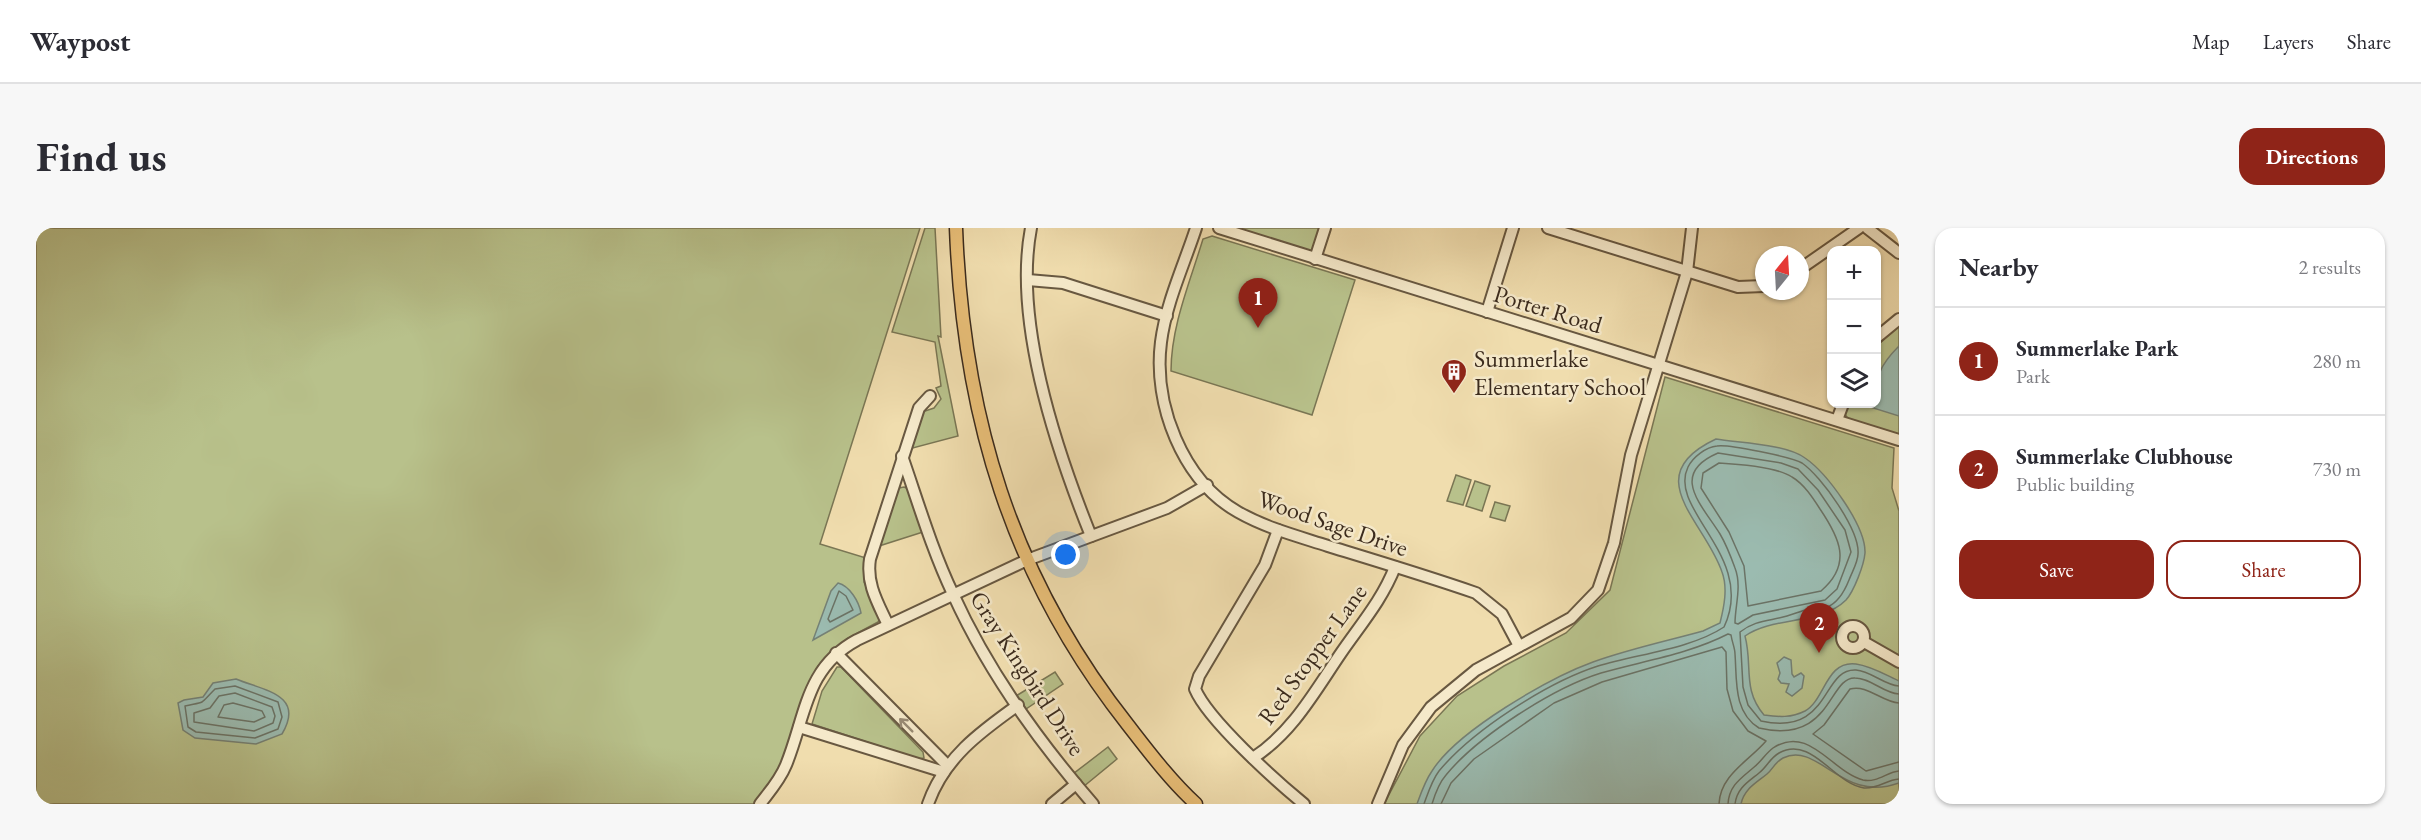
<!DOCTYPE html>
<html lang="en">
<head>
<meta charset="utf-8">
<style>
	body { margin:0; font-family:"EB Garamond",serif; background:#f7f7f7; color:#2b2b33 }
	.controls { position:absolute; right:18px; top:18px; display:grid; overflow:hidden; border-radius:12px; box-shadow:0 2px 4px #0004 }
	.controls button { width:54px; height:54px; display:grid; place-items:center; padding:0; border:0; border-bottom:2px solid #e1e1e2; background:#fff; color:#2b2b33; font:30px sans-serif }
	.compass { position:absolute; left:1719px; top:18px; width:54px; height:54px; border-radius:50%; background:#fff; box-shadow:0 2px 4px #0004; rotate:18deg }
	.you { position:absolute; left:1030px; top:327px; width:21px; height:21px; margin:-15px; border:4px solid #fff; border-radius:50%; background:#1a73e8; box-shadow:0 0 0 9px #1a73e833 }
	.badge { display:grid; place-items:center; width:39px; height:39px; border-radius:50%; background:#8f2418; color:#fff; font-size:20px; font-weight:700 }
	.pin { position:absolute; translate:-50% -50px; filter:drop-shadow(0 2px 3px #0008) }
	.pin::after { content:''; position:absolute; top:32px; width:21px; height:18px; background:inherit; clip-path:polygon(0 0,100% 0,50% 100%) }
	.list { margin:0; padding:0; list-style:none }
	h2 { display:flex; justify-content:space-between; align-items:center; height:78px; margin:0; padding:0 24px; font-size:26px }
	h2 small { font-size:20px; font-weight:400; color:#7c7c81 }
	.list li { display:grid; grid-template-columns:39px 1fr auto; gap:18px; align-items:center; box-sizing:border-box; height:108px; padding:0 24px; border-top:2px solid #e1e1e2 }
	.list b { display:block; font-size:22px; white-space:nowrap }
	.list p { margin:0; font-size:20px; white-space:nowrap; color:#7c7c81 }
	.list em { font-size:20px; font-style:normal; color:#7c7c81 }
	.actions { display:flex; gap:12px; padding:18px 24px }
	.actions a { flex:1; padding:14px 0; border:2px solid #8f2418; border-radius:18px; text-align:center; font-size:21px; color:#8f2418 }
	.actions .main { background:#8f2418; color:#fff }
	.icon { flex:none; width:33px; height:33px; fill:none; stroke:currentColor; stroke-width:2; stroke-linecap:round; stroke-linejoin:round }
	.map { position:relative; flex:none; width:1863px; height:576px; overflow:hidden; border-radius:18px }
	header { display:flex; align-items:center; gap:36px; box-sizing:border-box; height:84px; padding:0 30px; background:#fff; border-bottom:2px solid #e1e1e2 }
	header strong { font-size:28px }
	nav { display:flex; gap:33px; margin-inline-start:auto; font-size:21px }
	.intro { display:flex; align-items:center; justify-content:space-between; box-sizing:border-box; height:144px; padding:0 36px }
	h1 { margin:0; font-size:42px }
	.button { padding:15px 27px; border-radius:18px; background:#8f2418; color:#fff; font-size:21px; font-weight:700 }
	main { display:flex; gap:36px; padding:0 36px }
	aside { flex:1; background:#fff; border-radius:18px; box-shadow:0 2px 4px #0004 }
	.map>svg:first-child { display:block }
	.green { fill:#b8c18b; stroke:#7a7654; stroke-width:1.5 }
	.water { fill:#9bbbb0; stroke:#758175; stroke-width:1.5 }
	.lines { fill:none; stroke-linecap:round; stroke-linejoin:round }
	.shore { stroke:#6b7366; stroke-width:1.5 }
	.minor-casing { stroke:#685841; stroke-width:14 }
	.major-casing { stroke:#3b2b1d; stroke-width:15 }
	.minor { stroke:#f5e9ca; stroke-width:10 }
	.major { stroke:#e8be77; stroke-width:12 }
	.oneway { stroke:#988a74 }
	.labels { text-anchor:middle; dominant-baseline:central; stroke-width:5; stroke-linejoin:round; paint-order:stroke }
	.street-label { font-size:24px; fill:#3b2b1d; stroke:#f5e9ca }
	.poi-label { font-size:24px; fill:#3b2b1d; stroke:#f5e9ca; text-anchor:start }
</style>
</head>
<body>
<header>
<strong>Waypost</strong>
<nav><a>Map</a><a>Layers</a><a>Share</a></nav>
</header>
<div class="intro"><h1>Find us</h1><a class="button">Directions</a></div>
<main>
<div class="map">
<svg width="1863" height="576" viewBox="0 0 1863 576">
	<rect width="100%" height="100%" fill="#f0ddae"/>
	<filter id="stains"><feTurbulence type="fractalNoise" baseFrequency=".00333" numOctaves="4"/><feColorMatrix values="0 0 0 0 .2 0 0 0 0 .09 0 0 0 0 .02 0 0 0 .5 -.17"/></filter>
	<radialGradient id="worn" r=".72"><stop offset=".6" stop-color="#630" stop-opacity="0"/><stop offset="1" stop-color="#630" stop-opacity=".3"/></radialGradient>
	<g class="green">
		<polygon points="0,0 884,0 784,316 830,330 828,354 844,390 842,394 812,410 782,438 769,465 744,541 719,576 0,576"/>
		<polygon points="889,0 899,0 905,109 902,108 922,208 873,221 886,184 898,180 905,171 900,160 905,158 899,114 856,104"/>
		<polygon points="1198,0 1286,0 1279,21 1274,23"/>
		<path d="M 1176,8 L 1319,52 L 1276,187 L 1135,143 C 1135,98 1154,54 1167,11 Z"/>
		<polygon points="1863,95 1863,208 1813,192 1808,185 1811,176 1840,176 1841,118"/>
		<polygon points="1629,149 1858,220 1856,260 1863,283 1863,576 1348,576 1384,508 1421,468 1468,438 1530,405 1574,362"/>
		<polygon points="1420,247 1435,252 1427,277 1411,273"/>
		<polygon points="1439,253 1454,258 1446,283 1430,278"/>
		<polygon points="868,259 873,261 887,304 843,318 863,260"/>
		<polygon points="1459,274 1474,278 1469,293 1454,289"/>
		<polygon points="801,439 805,439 887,524 888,530 883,531 776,496 786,463"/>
		<polygon points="1019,444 1027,456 990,481 980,468"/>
		<polygon points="1072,519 1081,531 1047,559 1037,546"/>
	</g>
	<g class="water">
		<path d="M 1863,118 L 1863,188 L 1834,179 L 1833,176 L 1840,176 C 1840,148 1843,138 1863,118 Z"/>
		<path d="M 1680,211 C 1704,215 1750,216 1769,230 C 1791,245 1830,298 1829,325 C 1828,337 1818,363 1810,372 C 1785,397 1738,388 1709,408 C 1717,438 1706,461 1728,487 C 1743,489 1755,490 1769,483 C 1789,472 1790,432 1820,436 C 1835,438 1850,447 1863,453 L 1863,555 C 1806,576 1783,513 1747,530 C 1739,534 1737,541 1731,546 C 1720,555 1708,561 1705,576 L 1381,576 C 1385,565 1389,553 1396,543 C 1421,503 1513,450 1557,434 C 1593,421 1631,413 1667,403 L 1684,395 C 1688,379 1692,360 1686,344 C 1669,293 1601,248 1680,211 Z"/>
		<path d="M 802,355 C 814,358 823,374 825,385 L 777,412 L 795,363 Z"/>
		<polygon points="1748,429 1755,432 1756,446 1758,449 1765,445 1768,448 1766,460 1756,468 1750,464 1753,456 1745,455 1742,451 1744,445 1741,435"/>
		<path d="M 200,451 C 226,462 270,466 246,506 L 220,516 L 159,510 L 147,502 L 142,475 L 148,472 L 167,469 L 177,455 Z"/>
	</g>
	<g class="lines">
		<g class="shore">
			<path d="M 1682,225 L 1745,235 L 1762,241 L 1782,262 L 1809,302 L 1815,324 L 1801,361 L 1789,372 L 1717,387 L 1702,396 L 1699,395 C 1699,378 1706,358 1699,340 C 1695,329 1690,316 1684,306 C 1665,276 1633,246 1682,225 Z"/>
			<path d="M 1683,235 C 1701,236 1741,239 1756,249 C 1768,256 1777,270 1784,281 C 1803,309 1817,336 1785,363 L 1712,378 L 1708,338 L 1693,304 L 1665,260 L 1667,245 Z"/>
			<polygon points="803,363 810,368 817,382 794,394 792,391"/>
			<path d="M 199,458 L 242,474 L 246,489 L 242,501 L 219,510 L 160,504 L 152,499 L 149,478 C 172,473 163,477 179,461 Z"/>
			<polygon points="199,465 236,479 239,488 237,495 218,503 158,494 158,485 174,480 183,468"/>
			<polygon points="197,475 226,483 229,489 218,494 182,489 188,477"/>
			<path d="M 1863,475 C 1846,474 1831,456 1814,461 L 1788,497 L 1777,506 L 1830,543 L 1863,534"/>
			<path d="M 1388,576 C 1392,565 1396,552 1403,543 C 1437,502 1512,454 1562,438 C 1601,426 1655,421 1688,399 C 1721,329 1631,282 1652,239 C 1657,229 1670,219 1681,218 C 1692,216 1756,229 1766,235 C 1785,248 1824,302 1822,326 C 1822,334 1816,344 1813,352 C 1809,362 1802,375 1791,379 C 1786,381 1778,380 1773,381 C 1765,383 1758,386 1751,388 C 1734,393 1719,392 1704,404 L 1707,459 L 1712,477 L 1725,493 C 1795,509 1785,440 1820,442 C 1835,443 1848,457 1863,458"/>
			<path d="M 1396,576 C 1399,566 1403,555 1410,547 C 1442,508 1517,460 1565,445 C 1607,433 1653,426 1692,406 L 1695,407 C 1696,414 1699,420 1699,426 C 1701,452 1697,484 1723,500 C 1796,517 1792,449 1819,450 C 1835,450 1847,465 1863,466"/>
			<path d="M 1405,576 L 1415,555 L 1438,531 L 1518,475 L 1566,454 L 1686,419 L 1690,424 L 1691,461 L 1697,483 L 1712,503 L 1730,513 C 1713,533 1684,547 1683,576"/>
			<path d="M 1692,576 C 1693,558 1704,551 1717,540 C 1725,534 1729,526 1737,520 C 1773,496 1796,544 1827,552 C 1841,555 1851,544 1863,543"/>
			<path d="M 1699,576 C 1701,560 1712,554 1723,545 C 1731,539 1734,530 1743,525 C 1776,507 1798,556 1828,560 C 1842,561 1850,552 1863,551"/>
		</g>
		<defs>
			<g id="minor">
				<path d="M 995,0 C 977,94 1020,221 1055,308"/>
				<path d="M 1160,0 C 1148,37 1130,75 1125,114 C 1117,176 1146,252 1202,284 C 1230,300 1261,308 1292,318 C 1341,333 1391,348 1440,365 L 1466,386 L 1483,418"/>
				<polyline points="1183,0 1863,212"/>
				<polyline points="1512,0 1702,59 1728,58"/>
				<polyline points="1831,0 1863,25"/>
				<polyline points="1279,31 1289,0"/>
				<polyline points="1764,41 1823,0"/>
				<polyline points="992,52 1027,55 1131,88"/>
				<polyline points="1451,84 1477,0"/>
				<polyline points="1840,110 1863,91"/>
				<polyline points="1801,192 1807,176"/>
				<path d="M 866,228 C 882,274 896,322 917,366 C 951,441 1003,514 1057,576"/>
				<path d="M 1242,302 L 1229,337 L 1163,448 L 1159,461 C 1172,492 1240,553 1268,576"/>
				<path d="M 852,397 C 842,375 830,356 834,331 L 883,180 L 894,168"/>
				<circle cx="1817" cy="409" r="11"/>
				<polyline points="1828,414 1863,434"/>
				<polyline points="800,425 912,538"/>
				<polyline points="763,499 908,544"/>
				<path d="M 1217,530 C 1257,504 1279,463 1305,425 C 1325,396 1346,372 1359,339"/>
				<path d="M 724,576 C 734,563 744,552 750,537 C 770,488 769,440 821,412 L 991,332 L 1131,280 L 1171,257"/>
				<path d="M 892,576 C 908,530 944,504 982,477"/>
				<polyline points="1016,576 1040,556"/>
				<polyline points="1342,576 1367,517 1395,479 1440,442 1535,390 1562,362 1578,315 1595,227 1651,44 1656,0"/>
			</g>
			<path id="major" d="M 920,0 C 927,187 975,349 1092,497 C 1113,524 1134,552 1160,576"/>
		</defs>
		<use href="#minor" class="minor-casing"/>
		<use href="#major" class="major-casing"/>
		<use href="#minor" class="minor"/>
		<use href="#major" class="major"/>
	</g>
	<defs><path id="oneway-shaft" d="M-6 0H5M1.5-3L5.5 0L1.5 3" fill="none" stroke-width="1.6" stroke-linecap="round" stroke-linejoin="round" transform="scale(1.5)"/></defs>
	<use class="oneway" href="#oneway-shaft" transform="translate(870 497) rotate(-135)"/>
	<defs>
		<symbol id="building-pin" viewBox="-11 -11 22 30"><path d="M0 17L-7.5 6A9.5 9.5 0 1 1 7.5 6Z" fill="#8f2418" stroke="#f5e9ca"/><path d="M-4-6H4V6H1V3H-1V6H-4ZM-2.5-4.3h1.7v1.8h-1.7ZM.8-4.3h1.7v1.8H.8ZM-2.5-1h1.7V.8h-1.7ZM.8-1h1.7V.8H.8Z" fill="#fff"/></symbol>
	</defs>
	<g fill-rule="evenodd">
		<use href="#building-pin" x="1403" y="129" width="30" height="40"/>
	</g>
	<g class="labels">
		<g class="street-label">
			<text transform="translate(1512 81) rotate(17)">Porter Road</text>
			<text transform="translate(1297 295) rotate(19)">Wood Sage Drive</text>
			<text transform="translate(1276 426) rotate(-54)">Red Stopper Lane</text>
			<text transform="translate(992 445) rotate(57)">Gray Kingbird Drive</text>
		</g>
		<g class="poi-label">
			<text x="1438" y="130">Summerlake<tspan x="1438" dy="28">Elementary School</tspan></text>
		</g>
	</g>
	<rect width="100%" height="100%" filter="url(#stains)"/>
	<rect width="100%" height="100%" fill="url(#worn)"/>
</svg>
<div class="controls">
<button>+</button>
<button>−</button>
<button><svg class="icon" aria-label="layers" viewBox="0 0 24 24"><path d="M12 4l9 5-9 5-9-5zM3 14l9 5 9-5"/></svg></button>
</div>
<svg class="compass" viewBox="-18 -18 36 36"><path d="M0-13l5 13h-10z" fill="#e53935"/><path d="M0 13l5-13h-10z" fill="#7c7c81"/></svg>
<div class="you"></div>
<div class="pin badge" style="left:1222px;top:100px">1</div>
<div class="pin badge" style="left:1783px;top:425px">2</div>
</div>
<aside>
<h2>Nearby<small>2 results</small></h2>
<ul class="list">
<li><span class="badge">1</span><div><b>Summerlake Park</b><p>Park</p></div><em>280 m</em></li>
<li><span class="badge">2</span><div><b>Summerlake Clubhouse</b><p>Public building</p></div><em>730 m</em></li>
</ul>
<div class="actions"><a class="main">Save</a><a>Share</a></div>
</aside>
</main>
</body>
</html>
